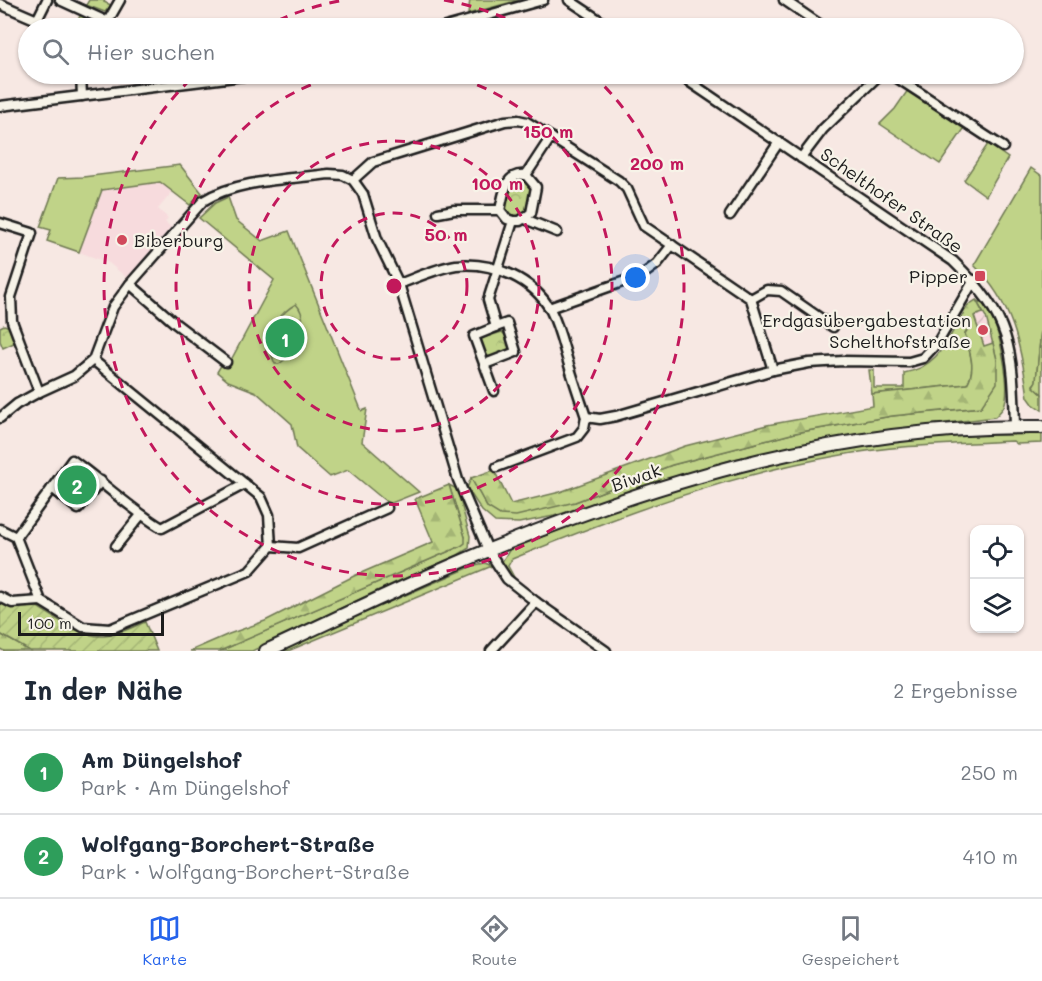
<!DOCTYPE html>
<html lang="de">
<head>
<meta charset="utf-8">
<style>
	body { margin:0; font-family:Mali,sans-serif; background:#f6f6f7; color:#1f2937 }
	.controls { position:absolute; right:18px; bottom:18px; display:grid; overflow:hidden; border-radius:12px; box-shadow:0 2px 4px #0004 }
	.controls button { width:54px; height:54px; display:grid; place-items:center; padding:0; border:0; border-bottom:2px solid #e0e1e3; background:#fff; color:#1f2937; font:30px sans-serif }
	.scale { position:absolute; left:18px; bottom:15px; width:146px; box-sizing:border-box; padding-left:6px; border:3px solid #1c1c1c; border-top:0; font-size:16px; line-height:21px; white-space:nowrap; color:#1c1c1c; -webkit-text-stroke:4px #f7f3e8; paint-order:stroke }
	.you { position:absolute; left:636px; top:278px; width:21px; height:21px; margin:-15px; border:4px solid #fff; border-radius:50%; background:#1a73e8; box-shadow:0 0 0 9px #1a73e833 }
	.badge { display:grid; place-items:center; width:39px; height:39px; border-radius:50%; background:#2563eb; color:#fff; font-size:20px; font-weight:700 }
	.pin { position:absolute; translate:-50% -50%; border:3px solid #fff; box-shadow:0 2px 6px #0006 }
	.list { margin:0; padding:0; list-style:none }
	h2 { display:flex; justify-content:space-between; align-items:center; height:78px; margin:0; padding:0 24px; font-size:26px }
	h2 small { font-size:20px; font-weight:400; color:#747a83 }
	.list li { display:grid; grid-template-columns:39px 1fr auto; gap:18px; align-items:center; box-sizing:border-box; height:84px; padding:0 24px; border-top:2px solid #e0e1e3 }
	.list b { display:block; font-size:22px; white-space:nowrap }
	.list p { margin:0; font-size:20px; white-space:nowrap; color:#747a83 }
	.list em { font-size:20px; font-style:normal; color:#747a83 }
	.icon { flex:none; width:33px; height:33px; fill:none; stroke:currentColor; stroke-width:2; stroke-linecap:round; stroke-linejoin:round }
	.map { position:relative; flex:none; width:1042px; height:651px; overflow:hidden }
	.search { position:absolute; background:#fff; box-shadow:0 2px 4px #0004; left:18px; right:18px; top:18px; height:66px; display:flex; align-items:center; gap:15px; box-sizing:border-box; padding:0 21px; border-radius:33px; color:#747a83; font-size:22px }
	.sheet { height:246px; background:#fff }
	nav { display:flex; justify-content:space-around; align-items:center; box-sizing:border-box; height:84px; border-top:2px solid #e0e1e3; background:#fff; font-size:16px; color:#747a83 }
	nav a { display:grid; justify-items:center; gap:3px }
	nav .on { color:#2563eb }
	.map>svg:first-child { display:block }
	.built { fill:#f7dbdd }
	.industrial { fill:url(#industrial-furrows) }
	.grass { fill:#c0d388; stroke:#6e7852; stroke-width:1.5 }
	.forest { fill:url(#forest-firs); stroke:#6e7852; stroke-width:1.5 }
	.park { fill:url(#park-crowns); stroke:#6e7852; stroke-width:1.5 }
	.garden { fill:url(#garden-furrows); stroke:#6e7852; stroke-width:1.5 }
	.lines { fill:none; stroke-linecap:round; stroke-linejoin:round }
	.street-casing { stroke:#1c1c1c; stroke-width:13 }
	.secondary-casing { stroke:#1c1c1c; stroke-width:16 }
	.street { stroke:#f7f3e8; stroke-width:8 }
	.secondary { stroke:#f7f3e8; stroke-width:12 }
	.ring { fill:none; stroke:#c2185b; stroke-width:3; stroke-dasharray:10 8 }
	.poi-dot { fill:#d1495b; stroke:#f7f3e8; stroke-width:2 }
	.labels { text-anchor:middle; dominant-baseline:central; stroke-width:4.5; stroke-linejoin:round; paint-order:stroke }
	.street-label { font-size:18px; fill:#1c1c1c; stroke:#f7f3e8 }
	.poi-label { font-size:18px; fill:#1c1c1c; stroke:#f7f3e8; text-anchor:end }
	.centre { fill:#c2185b; stroke:#f7f3e8; stroke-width:3 }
	.ring-label { font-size:18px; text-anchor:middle; font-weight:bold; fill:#c2185b; stroke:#f7f3e8; stroke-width:4.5; stroke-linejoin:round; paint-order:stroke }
</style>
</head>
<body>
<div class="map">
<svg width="1042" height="651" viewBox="0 0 1042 651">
	<defs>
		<pattern id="industrial-furrows" width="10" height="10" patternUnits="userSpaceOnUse" patternTransform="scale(1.5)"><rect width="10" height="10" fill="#f7dbdd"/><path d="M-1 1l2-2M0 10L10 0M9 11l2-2" fill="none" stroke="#d3bbbd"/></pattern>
		<pattern id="forest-firs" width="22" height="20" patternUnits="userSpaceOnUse" patternTransform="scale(1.5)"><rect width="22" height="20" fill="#c0d388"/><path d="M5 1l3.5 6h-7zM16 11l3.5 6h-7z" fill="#a4b575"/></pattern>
		<pattern id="park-crowns" width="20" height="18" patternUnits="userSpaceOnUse" patternTransform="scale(1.5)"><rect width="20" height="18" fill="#c0d388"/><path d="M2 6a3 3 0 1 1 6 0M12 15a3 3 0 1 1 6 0" fill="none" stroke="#a4b575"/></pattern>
		<pattern id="garden-furrows" width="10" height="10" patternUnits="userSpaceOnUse" patternTransform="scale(1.5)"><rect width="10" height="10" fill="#c0d388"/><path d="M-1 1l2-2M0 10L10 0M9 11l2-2" fill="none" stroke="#a4b575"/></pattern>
	</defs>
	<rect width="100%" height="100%" fill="#f7e8e3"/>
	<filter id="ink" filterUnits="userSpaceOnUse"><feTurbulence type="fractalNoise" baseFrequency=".0167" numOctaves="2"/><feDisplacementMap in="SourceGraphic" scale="12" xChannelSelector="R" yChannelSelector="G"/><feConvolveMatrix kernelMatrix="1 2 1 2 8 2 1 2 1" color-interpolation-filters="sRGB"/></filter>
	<g filter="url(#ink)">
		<polygon class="built" points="161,182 173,191 158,209 168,218 165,222 171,227 127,278 109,263 79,252 102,190"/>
		<polygon class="industrial" points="983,313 993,343 984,346 974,316"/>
		<g class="grass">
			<polygon points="89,0 105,0 104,2 111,5 105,12 86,5"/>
			<polygon points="470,0 519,0 468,14"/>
			<polygon points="908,90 964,129 940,164 880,124 895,109"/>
			<polygon points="988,144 1008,158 986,196 964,180"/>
			<polygon points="180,165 202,193 190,205 160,182 102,190 79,252 47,241 51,230 40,227 58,178 83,177"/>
			<path d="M 1031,168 L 1042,176 L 1042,320 L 1036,382 L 1033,385 L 1042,394 L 1042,410 L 1033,404 L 1028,397 C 1021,345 1013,304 974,265 Z"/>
			<polygon points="228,197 236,220 262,241 289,231 360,407 362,411 367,409 362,442 419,492 389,504 348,470 330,477 297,448 292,424 256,392 228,381 217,372 226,357 231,360 274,280 199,218 215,203"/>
			<path d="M 976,300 C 980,303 985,305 987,309 C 999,325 1012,386 1004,406 C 1003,409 998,414 995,417 L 857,434 L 734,459 L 554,516 L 519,523 L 495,522 L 482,511 L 467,488 L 471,478 L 487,507 L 575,502 L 672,465 L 795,433 L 892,416 L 981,407 L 997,360 L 986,317 Z"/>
			<path d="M 959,321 L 969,327 L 965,334 C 969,351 977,368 967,384 L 872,394 L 869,370 L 874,370 L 874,388 L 904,388 L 904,373 C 935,368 945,345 959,321 Z"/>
			<path d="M 1042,434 L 1042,443 L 1017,444 L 1013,441 C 954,444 894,445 836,456 C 724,476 618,516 512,559 L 508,566 L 515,579 L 534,595 L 507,574 L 501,563 L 510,549 L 642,498 L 740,469 L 848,446 L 961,436 Z"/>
			<polygon points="449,485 457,489 470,536 469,548 458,555 379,590 252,651 220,651 461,546 465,537"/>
			<polygon points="485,563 492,566 288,651 276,651 475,565"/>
		</g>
		<g class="forest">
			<path d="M 976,300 L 983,313 L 974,316 L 984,346 L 993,343 L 997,360 L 997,383 L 981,407 L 892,416 L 795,433 L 672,465 L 575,502 L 516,516 L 500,515 L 487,507 L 471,478 L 494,470 L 511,504 L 560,492 L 685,446 L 767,425 L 873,406 L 872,394 L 967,384 C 977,368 969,351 965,334 L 969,327 L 959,321 L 968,305 Z"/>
			<polygon points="1042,320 1042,394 1033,386 1036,381"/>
			<polygon points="449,485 465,537 465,543 461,546 220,651 190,651 229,634 265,621 354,576 433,542 415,499"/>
			<polygon points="0,634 30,651 4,651 0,649"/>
		</g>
		<g class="park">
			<polygon points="81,14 94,20 98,28 74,28"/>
			<path d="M 517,178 L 523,178 L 532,187 L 529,209 L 520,218 C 495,218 507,190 517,178 Z"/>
			<path d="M 296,304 C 308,317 301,334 297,350 L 279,364 L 275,364 L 270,351 L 266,350 C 274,329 275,316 296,304 Z"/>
			<polygon points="4,325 10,327 16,342 3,348 0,341 0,327"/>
			<path d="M 502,332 L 508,338 L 510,347 C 505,354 492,359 484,355 L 480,342 L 482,338 Z"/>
			<path d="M 75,468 L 91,477 L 94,483 L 92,490 L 79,502 C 58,495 54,479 75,468 Z"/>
		</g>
		<path class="garden" d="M 0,601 L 19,608 L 30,605 L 36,606 C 56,618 79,637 104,636 C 118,635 132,627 145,622 L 157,651 L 30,651 L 0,634 Z"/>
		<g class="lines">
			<defs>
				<g id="street">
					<polyline points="60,0 108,22"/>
					<polyline points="569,0 611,28"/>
					<polyline points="784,0 825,28"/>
					<polyline points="0,4 37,20 47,0"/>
					<polyline points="104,28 120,0"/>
					<polyline points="442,28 543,0"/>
					<polyline points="81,74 82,96"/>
					<path d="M 678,74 L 953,261 C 1012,318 1013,349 1015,427"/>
					<polyline points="891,74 1003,147"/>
					<polyline points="0,106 259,74"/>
					<polyline points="801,158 823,129 880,74"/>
					<polyline points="353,180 373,162 505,121 518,120 527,122 619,181 627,189 644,226 751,299 773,370"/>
					<polyline points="438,213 454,210 500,210"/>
					<polyline points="730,215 779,142"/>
					<polyline points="525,219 557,232"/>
					<polyline points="513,221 520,221 531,213 536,187 526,175"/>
					<polyline points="0,223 32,233 11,297 12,321 39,392"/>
					<polyline points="130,284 176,324 226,362"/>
					<path d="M 399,284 C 418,277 437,268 456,265 C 492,261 534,279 551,311 C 558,325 562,341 566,355 C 572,376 579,396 586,417 L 584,428 L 577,437 L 497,467"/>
					<polyline points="751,299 767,290 781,291 833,327"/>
					<polyline points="549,308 642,275 657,264 672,245"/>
					<polyline points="93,360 261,497 269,515 271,546"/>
					<path d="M 485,364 L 516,352 L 507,323 L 496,327 L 488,300 L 513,221 L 507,219 L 500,210 C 504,193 505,172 526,175 L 551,137"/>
					<polyline points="494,391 474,336 496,327"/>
					<polyline points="586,417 600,419 616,416 773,370 809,363 843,361 909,362 923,358 938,342 974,280"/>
					<path d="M 0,418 L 17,404 L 39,392 L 74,376 L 93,360 L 113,307 L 130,284 L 203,201 C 236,180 291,179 329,174 L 343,175 L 353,180 L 363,194 L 377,239 L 399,284 L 458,480 L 488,550 L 507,579 L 536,602 L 491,651"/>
					<path d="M 52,488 L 72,460 C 103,482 130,509 162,528 L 245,484"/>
					<polyline points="0,529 16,537 41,601 83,627 110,629 249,571 271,546 298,548 387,508"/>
					<polyline points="16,537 52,488 78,509 101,481"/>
					<polyline points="116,546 141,515"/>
					<polyline points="0,597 12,603 41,601"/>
					<polyline points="536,602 606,651"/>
				</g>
				<path id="secondary" d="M 266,651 C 340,617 413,581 489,550 C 669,477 846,425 1042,427"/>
			</defs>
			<use href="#street" class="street-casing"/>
			<use href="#secondary" class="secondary-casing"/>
			<use href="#street" class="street"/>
			<use href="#secondary" class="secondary"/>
		</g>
	</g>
	<g class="ring">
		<circle cx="394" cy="286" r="73"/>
		<circle cx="394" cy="286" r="145"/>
		<path d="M443 74A218 218 0 1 1 345 74"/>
		<path d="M262 28A290 290 0 0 1 344 0M444 0A290 290 0 0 1 526 28M592 74A290 290 0 1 1 196 74"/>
	</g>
	<g class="poi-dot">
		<circle cx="122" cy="240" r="6"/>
		<rect x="974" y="270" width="12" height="12" rx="3"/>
		<circle cx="983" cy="330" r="6"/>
	</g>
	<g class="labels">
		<g class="street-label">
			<text transform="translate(892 200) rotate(35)">Schelthofer Straße</text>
			<text transform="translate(636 477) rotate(-19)">Biwak</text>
		</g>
		<g class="poi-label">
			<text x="134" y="240" text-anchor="start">Biberburg</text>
			<text x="968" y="276">Pipper</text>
			<text x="971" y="320">Erdgasübergabestation<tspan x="971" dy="21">Schelthofstraße</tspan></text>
		</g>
	</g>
	<circle cx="394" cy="286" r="9" class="centre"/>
	<g class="ring-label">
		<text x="548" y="138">150 m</text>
		<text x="657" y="170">200 m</text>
		<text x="497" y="190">100 m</text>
		<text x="446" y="241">50 m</text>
	</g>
</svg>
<div class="controls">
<button><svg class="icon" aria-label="locate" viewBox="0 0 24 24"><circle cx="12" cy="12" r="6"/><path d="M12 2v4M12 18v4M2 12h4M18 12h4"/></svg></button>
<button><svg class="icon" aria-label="layers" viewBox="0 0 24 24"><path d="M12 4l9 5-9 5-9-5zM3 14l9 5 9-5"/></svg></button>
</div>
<div class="scale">100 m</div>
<div class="you"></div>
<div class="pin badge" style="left:285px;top:338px;background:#2e9e5b">1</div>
<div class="pin badge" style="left:77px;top:485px;background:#2e9e5b">2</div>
<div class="search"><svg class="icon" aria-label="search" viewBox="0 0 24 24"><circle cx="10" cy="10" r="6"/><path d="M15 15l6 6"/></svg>Hier suchen</div>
</div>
<section class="sheet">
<h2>In der Nähe<small>2 Ergebnisse</small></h2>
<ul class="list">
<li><span class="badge" style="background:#2e9e5b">1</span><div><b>Am Düngelshof</b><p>Park · Am Düngelshof</p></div><em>250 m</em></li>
<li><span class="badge" style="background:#2e9e5b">2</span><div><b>Wolfgang-Borchert-Straße</b><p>Park · Wolfgang-Borchert-Straße</p></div><em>410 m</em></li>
</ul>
</section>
<nav>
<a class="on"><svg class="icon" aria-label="map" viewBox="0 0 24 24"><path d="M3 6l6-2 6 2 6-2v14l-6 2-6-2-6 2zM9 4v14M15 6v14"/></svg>Karte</a>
<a><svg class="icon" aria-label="directions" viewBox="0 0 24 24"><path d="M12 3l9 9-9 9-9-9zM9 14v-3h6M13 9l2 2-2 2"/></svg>Route</a>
<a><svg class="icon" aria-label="saved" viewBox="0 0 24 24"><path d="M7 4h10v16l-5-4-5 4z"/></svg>Gespeichert</a>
</nav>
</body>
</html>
